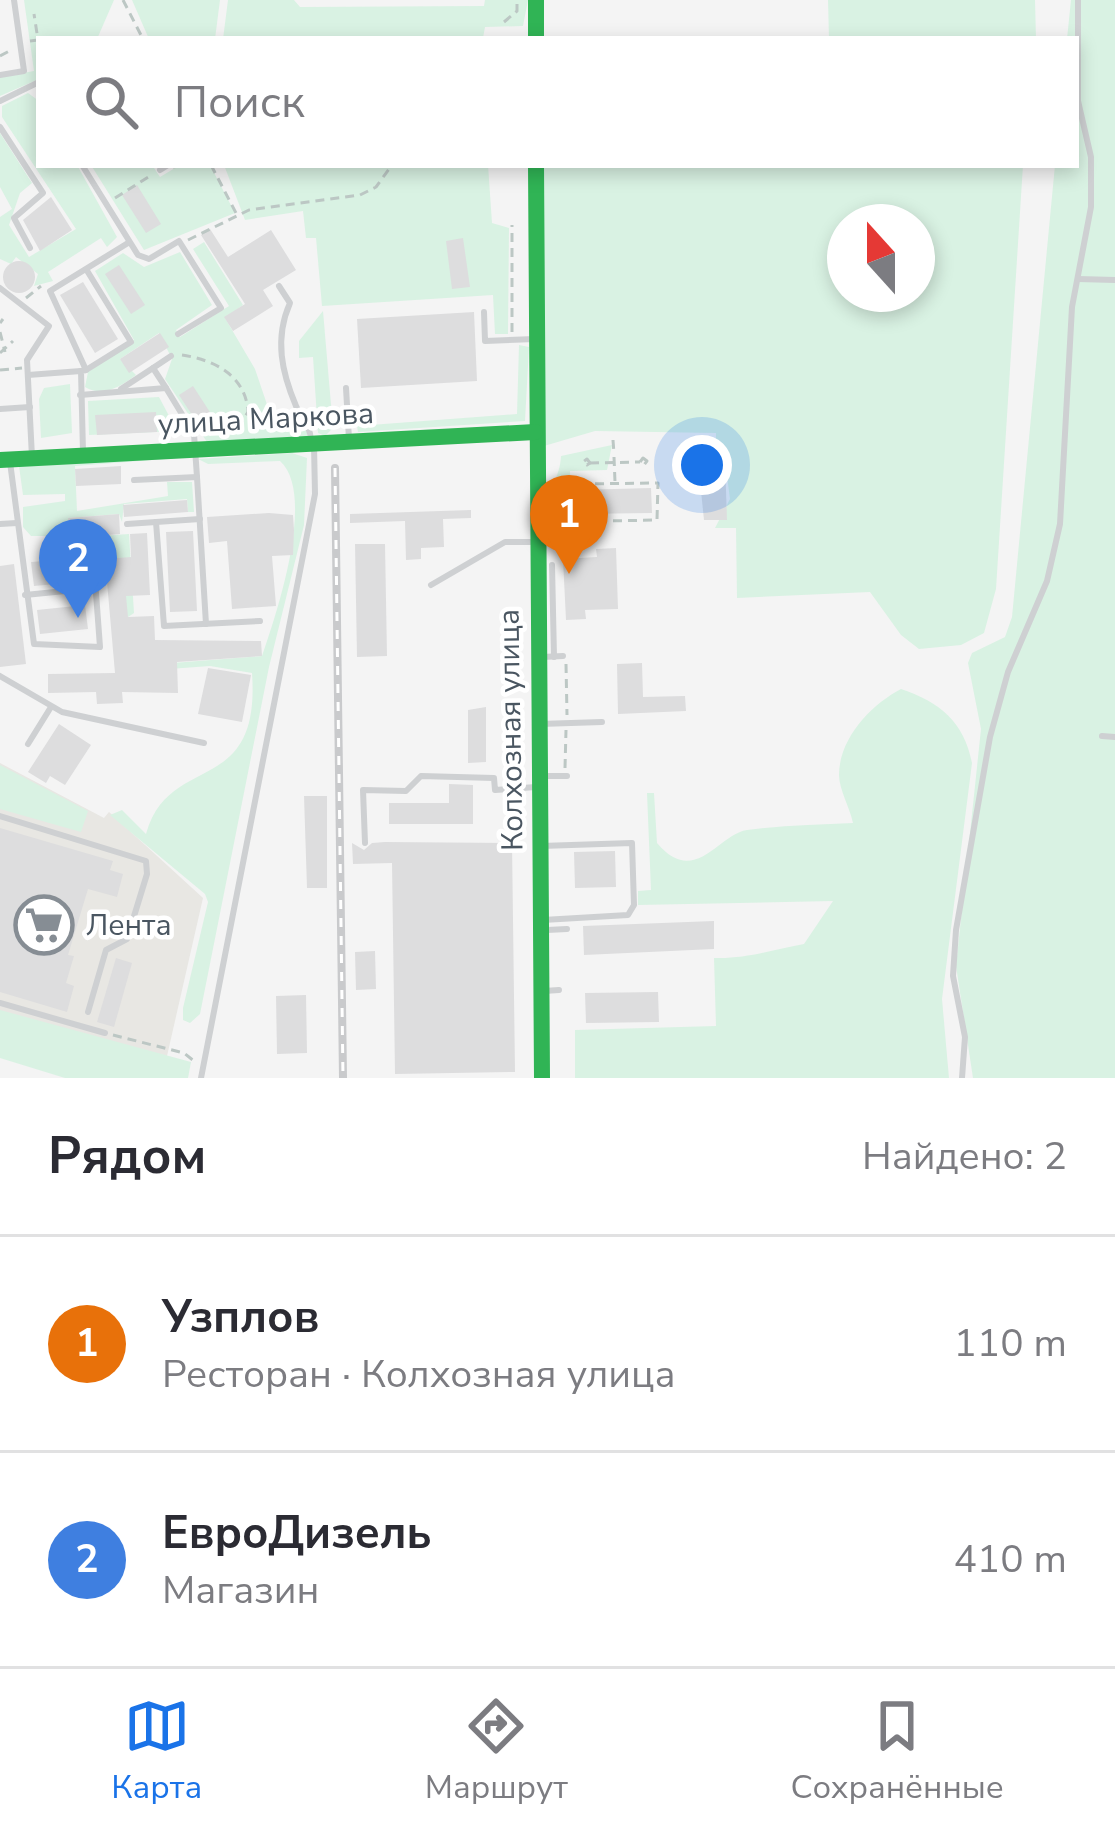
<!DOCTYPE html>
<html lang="ru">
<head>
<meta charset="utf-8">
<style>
	body { margin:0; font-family:"Nunito Sans",sans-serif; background:#f2f2f3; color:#2b2b33 }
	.compass { position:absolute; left:827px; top:204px; width:108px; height:108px; border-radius:50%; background:#fff; box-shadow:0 6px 18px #0003; rotate:339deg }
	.you { position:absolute; left:702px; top:465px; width:42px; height:42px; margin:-30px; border:9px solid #fff; border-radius:50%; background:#1a73e8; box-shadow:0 0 0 18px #1a73e833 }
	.badge { display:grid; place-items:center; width:78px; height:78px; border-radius:50%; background:#1a73e8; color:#fff; font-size:39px; font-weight:700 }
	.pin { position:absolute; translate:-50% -99px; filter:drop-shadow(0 3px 6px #0008) }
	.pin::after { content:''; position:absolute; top:63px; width:42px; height:36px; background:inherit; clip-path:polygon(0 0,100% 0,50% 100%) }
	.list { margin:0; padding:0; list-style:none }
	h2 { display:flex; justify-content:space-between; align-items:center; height:156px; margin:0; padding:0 48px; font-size:51px }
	h2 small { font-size:39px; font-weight:400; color:#7c7c81 }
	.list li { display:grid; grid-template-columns:78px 1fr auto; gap:36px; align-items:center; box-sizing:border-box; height:216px; padding:0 48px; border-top:3px solid #e1e1e2 }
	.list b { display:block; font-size:45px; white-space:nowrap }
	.list p { margin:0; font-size:39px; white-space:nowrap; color:#7c7c81 }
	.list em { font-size:39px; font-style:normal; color:#7c7c81 }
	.icon { flex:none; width:66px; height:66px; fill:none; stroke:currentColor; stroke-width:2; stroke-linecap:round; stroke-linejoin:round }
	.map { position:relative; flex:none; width:1115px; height:1078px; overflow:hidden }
	.search { position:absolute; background:#fff; box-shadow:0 6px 18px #0003; left:36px; right:36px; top:36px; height:132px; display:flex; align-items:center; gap:30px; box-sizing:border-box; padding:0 42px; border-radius:0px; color:#7c7c81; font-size:45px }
	.sheet { height:588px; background:#fff }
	nav { display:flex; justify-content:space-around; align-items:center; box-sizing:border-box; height:168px; border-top:3px solid #e1e1e2; background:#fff; font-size:33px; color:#7c7c81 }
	nav a { display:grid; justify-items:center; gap:6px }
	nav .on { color:#1a73e8 }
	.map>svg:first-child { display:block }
	.commercial { fill:#e8e7e3 }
	.green { fill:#d9f2e3; fill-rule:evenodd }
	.building { fill:#ddddde }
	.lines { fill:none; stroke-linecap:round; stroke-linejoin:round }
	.path { stroke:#bcc7c4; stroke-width:3; stroke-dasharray:9 6; stroke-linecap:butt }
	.lane { stroke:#ced0d2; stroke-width:6 }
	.fast { stroke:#30b455; stroke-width:16 }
	.rail-casing { stroke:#c9cacc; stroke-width:8 }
	.rail { stroke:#fff; stroke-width:3; stroke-dasharray:9; stroke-linecap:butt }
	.labels { text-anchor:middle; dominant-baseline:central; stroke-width:9; stroke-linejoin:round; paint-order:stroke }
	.street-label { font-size:30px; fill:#4a5661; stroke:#fff }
	.poi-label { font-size:30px; fill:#4a5661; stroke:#fff; text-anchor:start }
</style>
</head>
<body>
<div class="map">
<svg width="1115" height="1078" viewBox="0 0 1115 1078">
	<rect width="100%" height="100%" fill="#f4f4f4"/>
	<polygon class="commercial" points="0,763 104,818 109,812 203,898 162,1078 0,1043"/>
	<g class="green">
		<polygon points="24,0 114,0 97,39 39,39 39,79 0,96 0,77 34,71"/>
		<polygon points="132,0 220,0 215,39 149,39"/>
		<polygon points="228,0 294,0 300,7 484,6 485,0 528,0 523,26 485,27 483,38 223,39"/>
		<polygon points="828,0 1035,0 1036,39 829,39"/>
		<polygon points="1071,0 1115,0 1115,1078 973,1078 956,966 981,729 968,663 972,653 1005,637 1012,617 1055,165 1076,165 1076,39 1067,39"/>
		<polygon points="28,93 39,101 39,165 77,165 117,237 107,247 101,238 48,272 53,281 34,286 38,274 16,257 11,264 0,259 0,217 12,209 0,187 0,133 32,183 20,193 9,225 29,257 76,229 2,117 2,106"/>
		<polygon points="91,165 152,165 160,177 180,165 210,165 235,213 144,250"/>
		<polygon points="224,165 488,165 492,223 509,228 508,334 495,334 493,295 322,306 316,238 306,238 303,211 245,220"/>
		<path d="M 543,165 L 1023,165 L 996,589 L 984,633 L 961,645 L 919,649 L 901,635 L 870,592 L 737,598 L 736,528 L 715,528 L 730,499 L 725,461 L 675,454 L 680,444 L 716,447 L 716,433 L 595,431 L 544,446 ZM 845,222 L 917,222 L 917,294 L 845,294 Z"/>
		<path d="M 204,242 L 243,305 L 225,318 L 255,369 L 276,431 L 307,430 L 307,436 L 207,442 L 165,379 L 172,359 L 159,333 L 120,359 L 136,375 C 121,386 103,398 85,387 L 88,372 L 134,340 L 95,271 L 123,253 L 144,267 L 180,252 L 212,305 L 176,330 L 180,337 L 229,306 L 193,249 Z"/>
		<polygon points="323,311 333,428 325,436 318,433 313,357 299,358 299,341"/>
		<polygon points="519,345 529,347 525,421 358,432 357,426 517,414"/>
		<polygon points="70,384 72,433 41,438 39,399 44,388"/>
		<polygon points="159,397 177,431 89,435 88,401"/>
		<path d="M 612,445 L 607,470 L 570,471 L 571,520 L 543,521 C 542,497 560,481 561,456 Z"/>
		<path d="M 292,453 L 307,458 L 304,525 L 269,667 L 200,1014 L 190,1023 L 183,1020 L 183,1008 L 208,902 L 205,894 L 110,815 L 122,810 L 146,834 C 169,751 261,799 252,673 L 210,666 L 142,671 L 134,666 L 262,656 C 276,615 317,494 280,461 L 208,464 L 198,459 Z"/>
		<polygon points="191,457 75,466 77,511 168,496 167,482 192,482 194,512 188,512 187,499 124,504 122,522 119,514 68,518 68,536 31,536 23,527 23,507 65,501 65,494 23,495 19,466"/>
		<polygon points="129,534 134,613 128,617 105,559 69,559 68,538"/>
		<path d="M 901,689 C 940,702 964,722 972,763 L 942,999 L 949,1078 L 575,1078 L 575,1030 L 716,1026 L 714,958 C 747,959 771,950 804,944 L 833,901 L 638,905 L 638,891 L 651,890 L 647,793 L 654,793 L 657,843 C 695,888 718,834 747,830 C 782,825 818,825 853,823 C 850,808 839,789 839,775 C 839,738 872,704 901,689 Z"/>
		<polygon points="0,765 88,811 81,832 0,809"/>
		<polygon points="0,1010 191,1062 188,1078 65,1078 0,1058"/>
	</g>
	<g class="building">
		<polygon points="137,185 161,224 146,233 122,195"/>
		<polygon points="51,197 72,230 40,251 23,220"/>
		<polygon points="210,229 228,257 271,230 296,270 263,290 273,306 233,331 224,317 245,304 201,235"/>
		<polygon points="463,238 470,287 452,289 446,241"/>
		<circle cx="19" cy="277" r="16"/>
		<polygon points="119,265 145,305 131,314 105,274"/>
		<polygon points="83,282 118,339 95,353 60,295"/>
		<polygon points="474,312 477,381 361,388 357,319"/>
		<polygon points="160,333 169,347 129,373 120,359"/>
		<polygon points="193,386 217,423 203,432 179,395"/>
		<polygon points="156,412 157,432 97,435 95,415"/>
		<polygon points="725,461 727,520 704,520 698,462"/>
		<polygon points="121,466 121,484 76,486 75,469"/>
		<polygon points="651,488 652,513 578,514 577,490"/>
		<polygon points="187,500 188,512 124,517 123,505"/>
		<polygon points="471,510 471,518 443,519 444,547 421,548 421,559 406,560 405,521 350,523 350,514"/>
		<polygon points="269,513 293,515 294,530 293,555 272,556 276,606 232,609 227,541 209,543 207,517"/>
		<polygon points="119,514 120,534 70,538 68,518"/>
		<polygon points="193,531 197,611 170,612 166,532"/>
		<polygon points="147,533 150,595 126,596 128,617 154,616 155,640 261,641 262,656 177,662 178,693 122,692 123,703 97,704 96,692 48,693 48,674 115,673 105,559 131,557 130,534"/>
		<polygon points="355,544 385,544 387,656 357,657"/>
		<polygon points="616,548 618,609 585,610 586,619 566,620 563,559 597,557 596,549"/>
		<polygon points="85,558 87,581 34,586 31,562"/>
		<polygon points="14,564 26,664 0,667 0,566"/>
		<polygon points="85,605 88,629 40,634 37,610"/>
		<polygon points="642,663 643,697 685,696 686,711 618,714 617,664"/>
		<polygon points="208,668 251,675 242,722 198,714"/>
		<polygon points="486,707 486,762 468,763 468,710"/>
		<polygon points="59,724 91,745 65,785 50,776 46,783 28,772"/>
		<polygon points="449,784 473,785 473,824 389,824 389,803 449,803"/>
		<polygon points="304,796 327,796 327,888 307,888"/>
		<polygon points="0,828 113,861 110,870 123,874 117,897 88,889 68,955 74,956 66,983 74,986 67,1012 0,992"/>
		<polygon points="385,842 512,843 515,1072 395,1074 392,863 353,864 352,843 364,850 372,843"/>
		<polygon points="615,851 616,887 575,888 574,852"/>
		<polygon points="714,921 714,949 584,955 583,926"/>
		<polygon points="375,951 376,989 356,990 355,952"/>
		<polygon points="116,958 132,963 114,1027 97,1022"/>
		<polygon points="658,992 659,1022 586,1023 585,993"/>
		<polygon points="306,995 307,1053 277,1054 276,996"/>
	</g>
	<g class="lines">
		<g class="path">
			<polyline points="123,0 143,39"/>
			<polyline points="504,22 517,11 517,0"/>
			<polyline points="30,41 38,40 34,14"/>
			<polyline points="0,56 13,49"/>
			<polyline points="211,165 236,213"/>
			<polyline points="173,167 183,165"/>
			<polyline points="115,198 153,174"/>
			<polyline points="188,240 249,210 360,195 376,187 392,165"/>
			<polyline points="26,298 41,286"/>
			<polyline points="0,323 3,319"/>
			<polyline points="0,332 5,352"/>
			<polyline points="512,332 512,225"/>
			<polyline points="0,353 13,341"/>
			<path d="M 182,355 C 215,360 246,376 248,412 L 235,433"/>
			<polyline points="0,370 22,368"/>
			<polyline points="613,440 614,454"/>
			<polyline points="614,457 615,482"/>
			<polygon points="643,458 647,461 644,465 640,462"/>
			<polygon points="587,459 590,463 587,465 583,462"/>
			<polyline points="590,463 640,462"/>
			<polyline points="553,522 657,520 658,483 572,484 572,522"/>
			<polyline points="566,664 567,715"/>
			<polyline points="565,768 566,730"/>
			<polyline points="113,1035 184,1053 194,1061"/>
		</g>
		<g class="lane">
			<polyline points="0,75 24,71 14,0"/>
			<polyline points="0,101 39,82"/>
			<polyline points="0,127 43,193 14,218 30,248"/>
			<polyline points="82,165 138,255 149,259 179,241 221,308 178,334"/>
			<polyline points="160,170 168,165"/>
			<polyline points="86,269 131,342 86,370 50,291 128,243"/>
			<polyline points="1078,279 1115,280"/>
			<path d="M 279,286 L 290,303 C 274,339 282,373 296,406 C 302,421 310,423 311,441"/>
			<polyline points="0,288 49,326 27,360 32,457"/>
			<polyline points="484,312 485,341 535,339"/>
			<polyline points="153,368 171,356"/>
			<polyline points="28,375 81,371"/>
			<polyline points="346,388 349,439"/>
			<polyline points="121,389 153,368 166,388"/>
			<polyline points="80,395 166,388 194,434 197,477"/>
			<polyline points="0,409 30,407"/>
			<polyline points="83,452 81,371 86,370"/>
			<polyline points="10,462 34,644 100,647 94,566"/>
			<polyline points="134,480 197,477 206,624"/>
			<polyline points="156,522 200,519"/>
			<polyline points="0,524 17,523"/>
			<polyline points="127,524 156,522 164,626 260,621"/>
			<polyline points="552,565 554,657"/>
			<polyline points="431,585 505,542 536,542"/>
			<polyline points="25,595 95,588"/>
			<polyline points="542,657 563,656"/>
			<polyline points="0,676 62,712 204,743"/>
			<polyline points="540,724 602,722"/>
			<polyline points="1102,736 1115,737"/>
			<polyline points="28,744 51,707"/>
			<polyline points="543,776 567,776"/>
			<polyline points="0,816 146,861 147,874 127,939 106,950 88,1012"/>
			<polyline points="365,843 363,790 406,791 421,776 494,778 495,790 536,787"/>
			<polyline points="541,846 632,843 634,905 628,915 543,920"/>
			<polyline points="547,930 567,929"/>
			<polyline points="544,991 559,990"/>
			<polyline points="0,1003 105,1033"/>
			<polyline points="201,1078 315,494 314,445"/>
			<polyline points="962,1078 965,1037 953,976 956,930 990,737 1008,672 1047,581 1060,524 1072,307 1091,207 1091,157 1078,101 1078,0"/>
		</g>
		<g class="fast">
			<polyline points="536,0 536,39"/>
			<polyline points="536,165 542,1078"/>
			<polyline points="0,460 535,432"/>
		</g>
		<defs>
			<polyline id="rail" points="335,468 343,1078"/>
		</defs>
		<use href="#rail" class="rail-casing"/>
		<use href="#rail" class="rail"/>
	</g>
	<defs>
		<symbol id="supermarket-ring" viewBox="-11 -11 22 22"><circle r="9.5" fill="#fff" stroke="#868d94" stroke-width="1.5"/><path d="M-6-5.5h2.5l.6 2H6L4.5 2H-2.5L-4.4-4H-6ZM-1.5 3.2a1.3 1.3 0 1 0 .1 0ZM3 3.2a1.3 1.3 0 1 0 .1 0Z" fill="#868d94"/></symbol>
	</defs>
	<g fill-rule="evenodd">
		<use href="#supermarket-ring" x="11" y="892" width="66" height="66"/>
	</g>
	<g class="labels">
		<g class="street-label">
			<text transform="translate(266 419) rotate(-3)">улица Маркова</text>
			<text transform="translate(511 730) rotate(-91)">Колхозная улица</text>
		</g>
		<g class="poi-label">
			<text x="86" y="925">Лента</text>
		</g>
	</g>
</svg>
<svg class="compass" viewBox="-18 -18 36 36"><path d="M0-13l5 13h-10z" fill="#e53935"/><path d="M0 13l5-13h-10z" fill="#7c7c81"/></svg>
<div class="you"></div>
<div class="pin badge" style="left:569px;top:574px;background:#e8710a">1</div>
<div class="pin badge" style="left:78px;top:618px;background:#3f7fe0">2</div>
<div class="search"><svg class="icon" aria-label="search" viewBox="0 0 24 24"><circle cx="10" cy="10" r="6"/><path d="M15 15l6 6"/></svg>Поиск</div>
</div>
<section class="sheet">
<h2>Рядом<small>Найдено: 2</small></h2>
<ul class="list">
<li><span class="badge" style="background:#e8710a">1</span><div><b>Узплов</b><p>Ресторан · Колхозная улица</p></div><em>110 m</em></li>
<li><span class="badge" style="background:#3f7fe0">2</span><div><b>ЕвроДизель</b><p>Магазин</p></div><em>410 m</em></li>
</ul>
</section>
<nav>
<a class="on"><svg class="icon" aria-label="map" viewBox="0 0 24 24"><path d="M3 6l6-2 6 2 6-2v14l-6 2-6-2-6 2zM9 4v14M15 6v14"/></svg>Карта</a>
<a><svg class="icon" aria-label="directions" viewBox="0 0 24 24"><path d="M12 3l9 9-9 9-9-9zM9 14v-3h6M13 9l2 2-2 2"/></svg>Маршрут</a>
<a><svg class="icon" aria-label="saved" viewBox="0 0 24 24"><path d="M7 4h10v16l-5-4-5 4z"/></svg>Сохранённые</a>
</nav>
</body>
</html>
